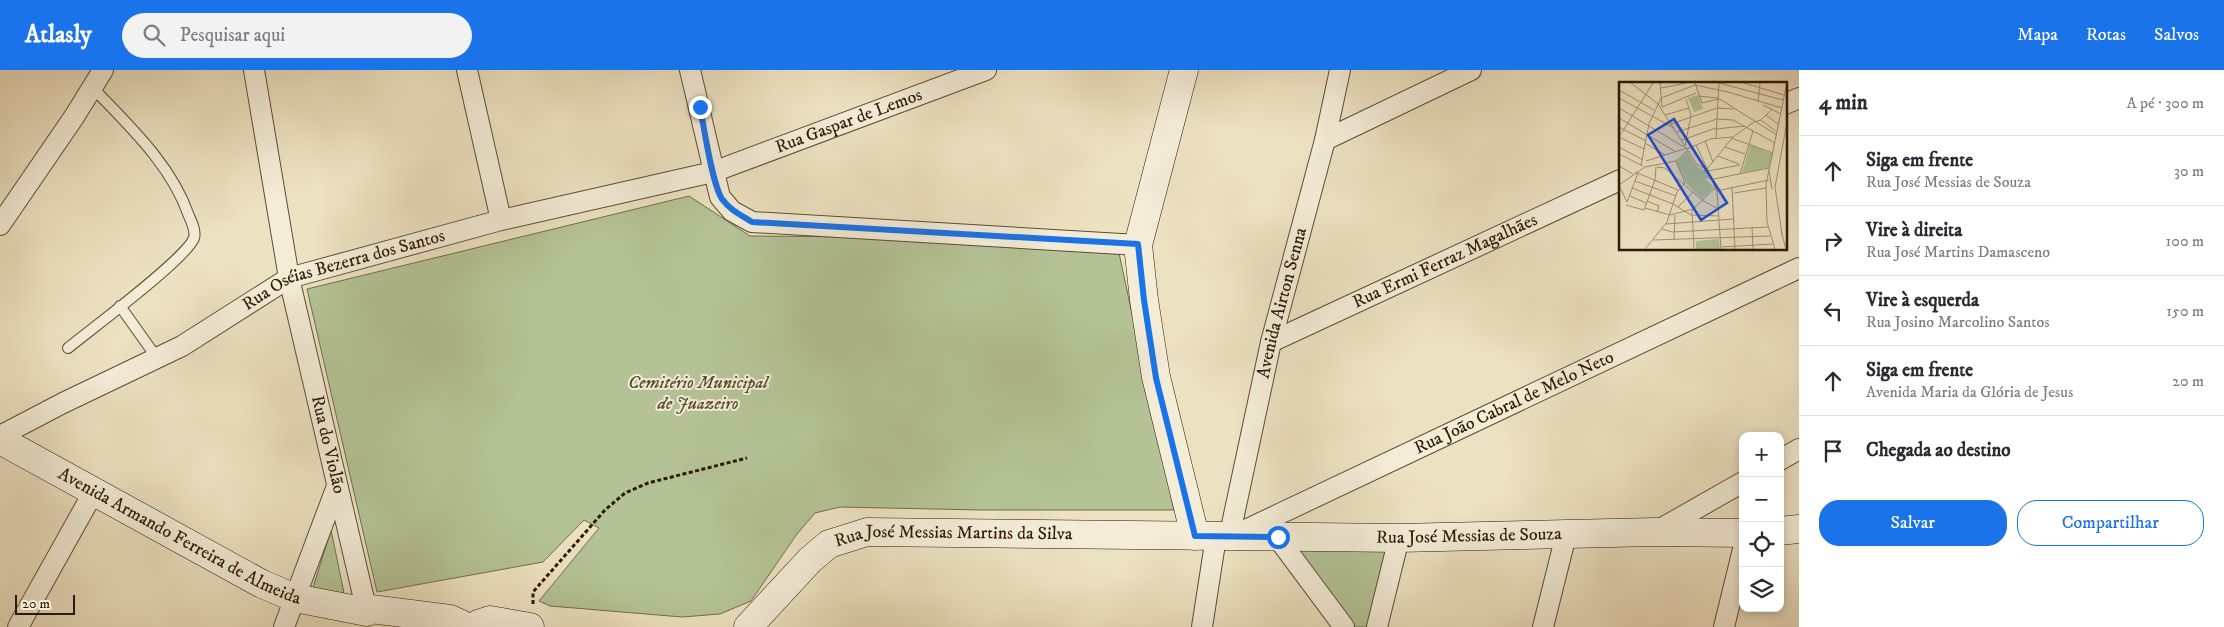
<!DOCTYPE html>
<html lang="pt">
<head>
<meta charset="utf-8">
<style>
	body { margin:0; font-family:"IM FELL DW Pica",serif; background:#f2f2f3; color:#2b2b33 }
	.controls { position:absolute; right:15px; bottom:15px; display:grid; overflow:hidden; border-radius:10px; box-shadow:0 2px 8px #0003 }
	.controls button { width:45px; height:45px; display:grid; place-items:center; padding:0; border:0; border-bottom:1px solid #e1e1e2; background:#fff; color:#2b2b33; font:25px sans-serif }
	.scale { position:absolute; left:15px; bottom:12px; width:60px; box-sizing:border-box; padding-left:5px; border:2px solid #2d1a03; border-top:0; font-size:14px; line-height:18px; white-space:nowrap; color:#2d1a03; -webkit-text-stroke:4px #f3ecd7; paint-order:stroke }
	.stop { position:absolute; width:15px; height:15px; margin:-11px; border:4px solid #1a73e8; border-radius:50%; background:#fff }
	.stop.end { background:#1a73e8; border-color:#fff; box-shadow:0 1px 5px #0008 }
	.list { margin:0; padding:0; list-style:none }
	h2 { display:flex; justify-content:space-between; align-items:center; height:65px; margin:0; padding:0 20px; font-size:21px }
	h2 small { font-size:16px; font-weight:400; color:#7c7c81 }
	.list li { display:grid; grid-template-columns:32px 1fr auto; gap:15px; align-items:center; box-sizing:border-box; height:70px; padding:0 20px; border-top:1px solid #e1e1e2 }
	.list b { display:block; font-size:19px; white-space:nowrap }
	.list p { margin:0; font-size:16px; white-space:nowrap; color:#7c7c81 }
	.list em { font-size:16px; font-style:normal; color:#7c7c81 }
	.actions { display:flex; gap:10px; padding:15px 20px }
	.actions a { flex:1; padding:11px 0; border:1px solid #1a73e8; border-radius:20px; text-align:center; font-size:18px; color:#1a73e8 }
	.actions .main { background:#1a73e8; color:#fff }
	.icon { flex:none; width:28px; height:28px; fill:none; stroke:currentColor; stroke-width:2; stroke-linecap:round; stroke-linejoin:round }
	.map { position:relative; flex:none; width:1799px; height:557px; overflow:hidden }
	header { display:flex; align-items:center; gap:30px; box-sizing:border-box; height:70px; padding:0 25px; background:#1a73e8; color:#fff }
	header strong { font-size:24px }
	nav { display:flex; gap:28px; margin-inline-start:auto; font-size:18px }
	.search { width:350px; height:45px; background:#f2f2f3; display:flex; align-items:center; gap:12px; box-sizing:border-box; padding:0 18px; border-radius:28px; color:#7c7c81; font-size:19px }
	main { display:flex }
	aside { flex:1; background:#fff }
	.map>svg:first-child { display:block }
	.green { fill:#b4c396; stroke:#706e4c }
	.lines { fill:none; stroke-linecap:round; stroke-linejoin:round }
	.lane-casing { stroke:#5d4c32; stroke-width:12 }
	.street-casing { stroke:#5d4c32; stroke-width:22 }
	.secondary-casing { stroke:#2d1a03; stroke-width:29 }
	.path { stroke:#2d1a03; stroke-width:3; stroke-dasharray:4 2.5; stroke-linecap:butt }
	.lane { stroke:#f3ecd7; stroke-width:10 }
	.street { stroke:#f3ecd7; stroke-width:20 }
	.secondary { stroke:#f3ecd7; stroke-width:28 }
	.route { stroke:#1a73e8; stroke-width:6 }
	.labels { text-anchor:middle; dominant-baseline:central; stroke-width:4; stroke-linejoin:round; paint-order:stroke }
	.street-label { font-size:18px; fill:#2d1a03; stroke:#f3ecd7 }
	.park-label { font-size:18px; font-style:italic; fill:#564d2f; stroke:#f3ecd7 }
	.inset-road { fill:none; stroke:#a09175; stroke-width:1 }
	.view { fill:#1d4ed8; fill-opacity:0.15; stroke:#1d4ed8; stroke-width:2.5 }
	.inset-edge { fill:none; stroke:#2d1a03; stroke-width:2.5 }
</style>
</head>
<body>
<header>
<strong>Atlasly</strong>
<div class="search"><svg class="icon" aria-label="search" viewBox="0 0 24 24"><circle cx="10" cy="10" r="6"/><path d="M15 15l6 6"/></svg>Pesquisar aqui</div>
<nav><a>Mapa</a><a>Rotas</a><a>Salvos</a></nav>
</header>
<main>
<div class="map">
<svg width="1799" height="557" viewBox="0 0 1799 557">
	<rect width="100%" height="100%" fill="#ece1c1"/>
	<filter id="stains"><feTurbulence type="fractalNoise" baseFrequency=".004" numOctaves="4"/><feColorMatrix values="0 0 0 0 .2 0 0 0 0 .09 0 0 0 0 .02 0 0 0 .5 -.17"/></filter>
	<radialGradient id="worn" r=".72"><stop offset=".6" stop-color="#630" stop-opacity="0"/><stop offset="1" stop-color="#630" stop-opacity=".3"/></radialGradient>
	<g class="green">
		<polygon points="689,126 750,166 1116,169 1174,440 980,440 840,437 815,443 797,464 751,531 720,544 682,547 550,536 539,531 599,458 584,450 543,492 377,522 307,219"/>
		<polygon points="331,460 345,528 311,524"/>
		<polygon points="1277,467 1399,468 1377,557 1344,557"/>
	</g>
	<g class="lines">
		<defs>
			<g id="lane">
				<polyline points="120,236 157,288"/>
				<path d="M 68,278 C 90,260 186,189 194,168 C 196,161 192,153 189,146 C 171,94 129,56 92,17"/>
			</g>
			<g id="street">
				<path id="s1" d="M 254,0 L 289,208 L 367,542"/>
				<polyline points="467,0 501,150"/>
				<polyline points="690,0 720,127 732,141 752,152 1138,175"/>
				<polyline points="1785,34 1799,28"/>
				<polyline points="1325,70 1471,0"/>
				<polyline points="0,155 74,47 103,0"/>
				<path id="s2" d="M 1271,272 L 1620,110"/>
				<path id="s3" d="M 0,366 L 63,333 L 182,276 L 289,208 L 501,150 L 713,102 L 986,0"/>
				<polyline points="1780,390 1799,379"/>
				<polyline points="1655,462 1743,412"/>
				<path id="s4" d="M 1235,465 L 1799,198"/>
				<polyline points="1277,467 1344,557"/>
				<path id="s5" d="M 1229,468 L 1271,272 L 1325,70 L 1340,0"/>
				<polyline points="18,557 93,423"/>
				<polyline points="284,557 337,416"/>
				<polyline points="1202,557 1216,467"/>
				<polyline points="1377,557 1399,468"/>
				<polyline points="1543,557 1566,465"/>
				<polyline points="1724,557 1743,479"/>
			</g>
			<g id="secondary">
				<polyline points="1184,0 1138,175 1144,230 1156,307 1195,466"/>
				<path id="s6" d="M 0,370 L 262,514 L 295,528 L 367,542 L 371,539 L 450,549 L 461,554"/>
				<polyline points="1780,461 1799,459"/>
				<polyline points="478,554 490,550 530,557"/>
				<path id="s7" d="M 748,557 L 810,490 L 829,474 L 867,462 L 1399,468 L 1655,462 L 1743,463"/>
			</g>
		</defs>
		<use href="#lane" class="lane-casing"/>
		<use href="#street" class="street-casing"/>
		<use href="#secondary" class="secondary-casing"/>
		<polyline class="path" points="533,534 533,522 605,440 625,423 648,413 747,388"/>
		<use href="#lane" class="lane"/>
		<use href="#street" class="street"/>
		<use href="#secondary" class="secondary"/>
	</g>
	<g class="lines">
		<path class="route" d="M 700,37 C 704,57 712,114 722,129 C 730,140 741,145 752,152 L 1138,174 L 1144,230 L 1156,308 L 1195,466 L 1278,467"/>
	</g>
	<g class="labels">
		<g class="street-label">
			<text stroke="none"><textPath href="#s3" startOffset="912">Rua Gaspar de Lemos</textPath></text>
			<text stroke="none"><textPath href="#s2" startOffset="192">Rua Ermi Ferraz Magalhães</textPath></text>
			<text stroke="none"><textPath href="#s3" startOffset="384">Rua Oséias Bezerra dos Santos</textPath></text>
			<text stroke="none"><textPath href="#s5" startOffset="241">Avenida Airton Senna</textPath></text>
			<text stroke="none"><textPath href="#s4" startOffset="309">Rua João Cabral de Melo Neto</textPath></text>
			<text stroke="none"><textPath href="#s1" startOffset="382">Rua do Violão</textPath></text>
			<text stroke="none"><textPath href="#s6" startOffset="204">Avenida Armando Ferreira de Almeida</textPath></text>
			<text stroke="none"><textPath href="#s7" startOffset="758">Rua José Messias de Souza</textPath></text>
			<text stroke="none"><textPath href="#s7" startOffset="242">Rua José Messias Martins da Silva</textPath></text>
		</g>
		<g class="park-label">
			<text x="698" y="313">Cemitério Municipal<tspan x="698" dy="21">de Juazeiro</tspan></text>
		</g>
	</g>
	<g transform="translate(1619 12)">
		<rect width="168" height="168" fill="#ece1c1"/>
		<path d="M 79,13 L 84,27 L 75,30 L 69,16 ZM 131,63 L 154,72 L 151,85 L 123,91 ZM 68,70 L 78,85 L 86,88 L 91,97 L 86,97 L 95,105 L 83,117 L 68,102 L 57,80 ZM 100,157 L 101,167 L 77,167 L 77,159 Z" fill="#b4c396"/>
		<path class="inset-road" d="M 12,1 L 39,22 L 78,83 L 88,87M 41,1 L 43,25M 76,1 L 83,21 L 99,17M 100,1 L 164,18M 125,1 L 165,13M 42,6 L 68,1M 0,8 L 35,28M 109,10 L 163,26M 79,14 L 99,16 L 158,53M 0,16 L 55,46M 139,20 L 141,1M 144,23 L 162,32M 43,25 L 77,11M 0,26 L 65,65M 46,33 L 70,26M 147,33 L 160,43M 0,36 L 57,70M 142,38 L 153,27M 52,42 L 98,26 L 114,27M 0,45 L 27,59M 97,47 L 125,44M 58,50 L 98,37 L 114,38 L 156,61M 0,55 L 34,1M 0,55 L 25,67M 97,56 L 100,1M 112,56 L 154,71M 63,58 L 97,46M 86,59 L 94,80M 26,61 L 46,73M 77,63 L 94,99M 66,64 L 72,33 L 67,17M 0,65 L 24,78M 106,65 L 126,72M 68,67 L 91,57 L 113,55M 0,72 L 24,84M 99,74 L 120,82M 27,79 L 68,66M 57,79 L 66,101M 22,83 L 30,42 L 42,16 L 76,3 L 109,10M 0,84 L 14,92M 26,85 L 57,79 L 69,68M 38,85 L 46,86 L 83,118 L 99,127M 88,87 L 114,55 L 135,40 L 142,38 L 158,50M 89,89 L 121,83M 150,89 L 153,107M 16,90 L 59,108M 121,92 L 134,49M 95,97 L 150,86M 16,99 L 57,114M 94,100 L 98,110 L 102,167M 113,105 L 116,167M 13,106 L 54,122 L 72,133 L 100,134M 97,109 L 150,98M 115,111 L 147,106M 11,114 L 27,121M 28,119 L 40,124 L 38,130M 8,120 L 0,103 L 26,85M 8,120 L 19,91M 7,123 L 25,128 L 36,98 L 37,85M 59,125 L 74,110M 26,126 L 51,133 L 74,127M 47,142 L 114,137M 133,145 L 134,167M 43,147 L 53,150 L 149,145M 162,149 L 167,167M 163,152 L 156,105 L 168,40M 34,158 L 151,154M 55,158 L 56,133M 102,165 L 154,162M 26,167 L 48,140 L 58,110 L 66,101M 75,167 L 73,128 L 97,105M 156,167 L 148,140 L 147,102 L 168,1"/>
		<path class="view" d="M 55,37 L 108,121 L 82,138 L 29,53 Z"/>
		<rect width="168" height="168" class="inset-edge"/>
	</g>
	<rect width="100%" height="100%" filter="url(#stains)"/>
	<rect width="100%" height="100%" fill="url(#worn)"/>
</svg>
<div class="controls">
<button>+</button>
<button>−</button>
<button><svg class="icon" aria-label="locate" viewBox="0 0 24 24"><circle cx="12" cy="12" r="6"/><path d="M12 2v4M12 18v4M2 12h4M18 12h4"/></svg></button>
<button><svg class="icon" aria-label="layers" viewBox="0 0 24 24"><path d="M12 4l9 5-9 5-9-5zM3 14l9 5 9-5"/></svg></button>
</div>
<div class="scale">20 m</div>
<div class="stop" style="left:1278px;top:467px"></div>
<div class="stop end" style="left:700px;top:37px"></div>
</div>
<aside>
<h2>4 min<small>A pé · 300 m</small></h2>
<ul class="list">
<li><svg class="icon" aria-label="ahead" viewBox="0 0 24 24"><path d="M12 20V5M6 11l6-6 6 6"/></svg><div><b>Siga em frente</b><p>Rua José Messias de Souza</p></div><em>30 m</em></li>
<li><svg class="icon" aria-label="right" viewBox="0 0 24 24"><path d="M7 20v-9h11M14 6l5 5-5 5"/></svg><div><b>Vire à direita</b><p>Rua José Martins Damasceno</p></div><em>100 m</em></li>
<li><svg class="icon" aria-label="left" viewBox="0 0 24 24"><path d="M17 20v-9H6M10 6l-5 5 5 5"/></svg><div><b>Vire à esquerda</b><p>Rua Josino Marcolino Santos</p></div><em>150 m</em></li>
<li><svg class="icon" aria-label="ahead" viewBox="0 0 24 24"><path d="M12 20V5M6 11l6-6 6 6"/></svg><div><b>Siga em frente</b><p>Avenida Maria da Glória de Jesus</p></div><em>20 m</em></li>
<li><svg class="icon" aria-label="arrive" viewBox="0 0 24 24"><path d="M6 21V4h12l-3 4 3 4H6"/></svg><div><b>Chegada ao destino</b></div></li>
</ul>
<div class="actions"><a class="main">Salvar</a><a>Compartilhar</a></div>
</aside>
</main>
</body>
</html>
